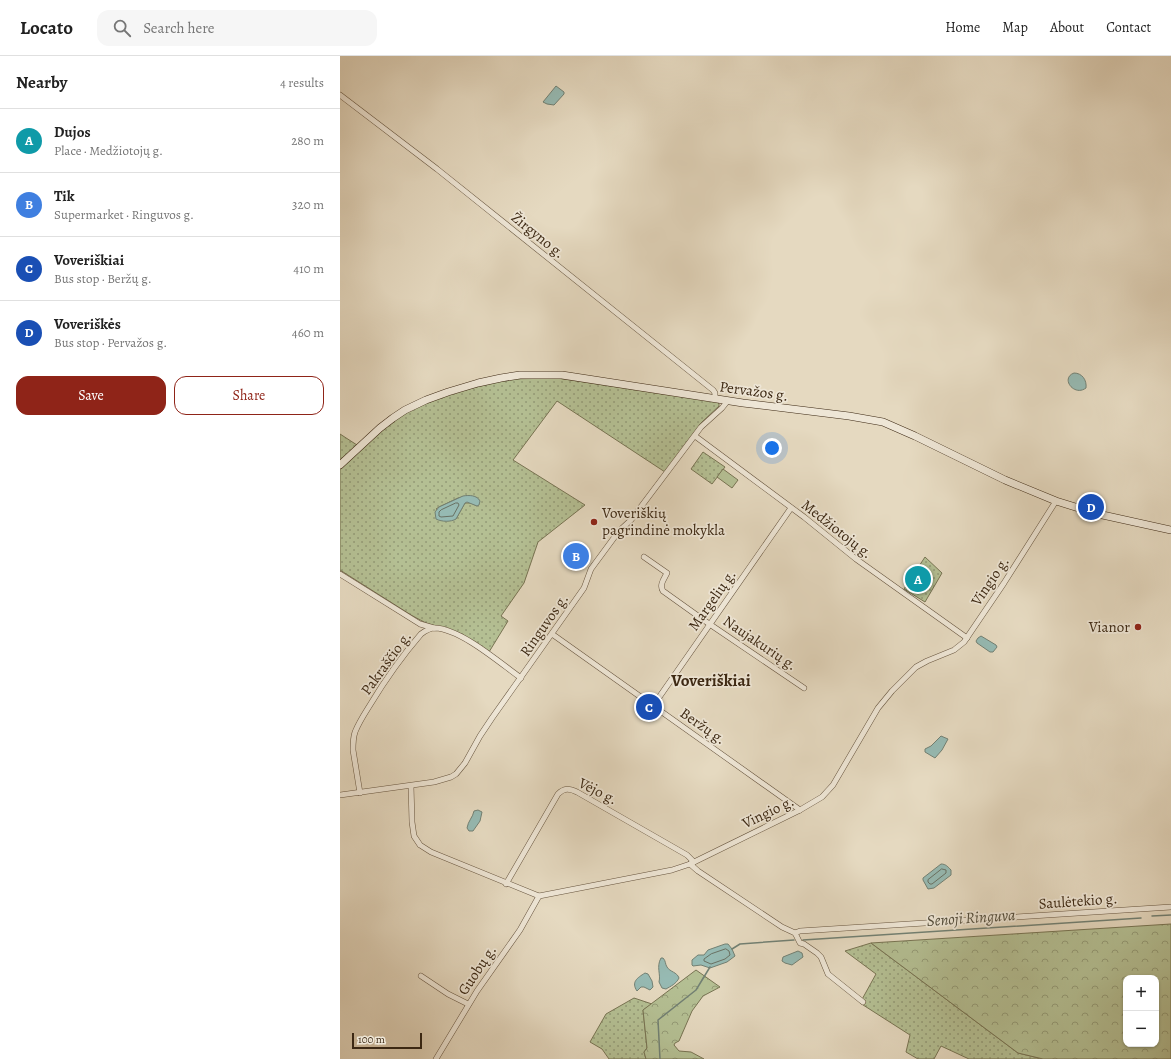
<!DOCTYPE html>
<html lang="en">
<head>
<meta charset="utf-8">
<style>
	body { margin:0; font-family:Alegreya,serif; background:#f6f6f6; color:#222 }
	.controls { position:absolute; right:12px; bottom:12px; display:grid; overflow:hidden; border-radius:8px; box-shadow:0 1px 3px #0004 }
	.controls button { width:36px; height:36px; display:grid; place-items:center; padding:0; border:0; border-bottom:1px solid #e0e0e0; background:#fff; color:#222; font:20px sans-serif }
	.scale { position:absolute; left:12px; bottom:10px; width:70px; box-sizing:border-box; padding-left:4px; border:2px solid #3c2813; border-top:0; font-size:11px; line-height:14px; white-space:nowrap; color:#3c2813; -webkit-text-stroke:3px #eee6d6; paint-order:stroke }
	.you { position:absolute; left:432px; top:392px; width:14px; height:14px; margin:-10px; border:3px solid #fff; border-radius:50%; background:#1a73e8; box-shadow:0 0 0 6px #1a73e833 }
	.badge { display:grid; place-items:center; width:26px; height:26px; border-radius:50%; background:#8f2418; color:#fff; font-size:13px; font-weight:700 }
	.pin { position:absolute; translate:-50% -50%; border:2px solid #fff; box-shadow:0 1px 4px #0006 }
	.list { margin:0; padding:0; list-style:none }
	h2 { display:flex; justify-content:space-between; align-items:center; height:52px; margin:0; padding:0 16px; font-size:17px }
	h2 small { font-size:13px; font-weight:400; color:#767676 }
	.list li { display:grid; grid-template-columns:26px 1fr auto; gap:12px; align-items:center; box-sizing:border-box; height:64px; padding:0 16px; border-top:1px solid #e0e0e0 }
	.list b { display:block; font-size:15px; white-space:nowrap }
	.list p { margin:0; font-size:13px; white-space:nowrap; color:#767676 }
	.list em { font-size:13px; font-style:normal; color:#767676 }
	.actions { display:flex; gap:8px; padding:12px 16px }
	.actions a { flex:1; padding:9px 0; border:1px solid #8f2418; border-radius:12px; text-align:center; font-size:14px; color:#8f2418 }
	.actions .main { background:#8f2418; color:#fff }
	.icon { flex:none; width:22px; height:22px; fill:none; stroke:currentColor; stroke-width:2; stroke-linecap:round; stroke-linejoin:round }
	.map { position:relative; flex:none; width:831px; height:1003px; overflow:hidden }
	header { display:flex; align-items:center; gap:24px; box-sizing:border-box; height:56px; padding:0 20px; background:#fff; border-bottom:1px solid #e0e0e0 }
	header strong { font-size:19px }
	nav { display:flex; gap:22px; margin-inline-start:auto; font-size:14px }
	.search { width:280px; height:36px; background:#f6f6f6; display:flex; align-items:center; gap:10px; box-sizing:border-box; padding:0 14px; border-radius:12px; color:#767676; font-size:15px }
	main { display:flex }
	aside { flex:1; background:#fff }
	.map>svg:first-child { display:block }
	.green { fill:url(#green-dots); stroke:#787453; fill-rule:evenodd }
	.forest { fill:url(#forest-crowns); stroke:#787453; fill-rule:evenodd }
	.pitch { fill:#b4bf93; stroke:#787453 }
	.water { fill:#96bab3; stroke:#728073 }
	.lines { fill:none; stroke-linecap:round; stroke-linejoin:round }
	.shore { stroke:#697163; stroke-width:1 }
	.stream { stroke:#728073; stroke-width:1.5 }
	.street-casing { stroke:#66543e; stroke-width:6 }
	.secondary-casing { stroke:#3c2813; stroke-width:8 }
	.street { stroke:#eee6d6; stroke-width:5 }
	.secondary { stroke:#eee6d6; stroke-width:7 }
	.poi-dot { fill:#8f2418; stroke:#eee6d6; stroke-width:1.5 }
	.labels { text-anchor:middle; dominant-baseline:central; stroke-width:3.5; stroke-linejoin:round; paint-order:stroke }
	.street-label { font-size:15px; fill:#3c2813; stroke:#eee6d6 }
	.poi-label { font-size:15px; fill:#3c2813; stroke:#eee6d6; text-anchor:start }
	.water-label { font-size:16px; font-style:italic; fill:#524c3b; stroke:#eee6d6 }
	.quarter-label { font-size:17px; font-weight:bold; fill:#3c2813; stroke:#eee6d6 }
</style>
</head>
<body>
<header>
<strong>Locato</strong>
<div class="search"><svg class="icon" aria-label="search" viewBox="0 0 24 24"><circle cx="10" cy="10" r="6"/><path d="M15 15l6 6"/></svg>Search here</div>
<nav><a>Home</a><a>Map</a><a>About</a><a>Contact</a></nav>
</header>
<main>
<aside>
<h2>Nearby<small>4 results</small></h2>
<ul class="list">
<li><span class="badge" style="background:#0f9aa8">A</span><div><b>Dujos</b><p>Place · Medžiotojų g.</p></div><em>280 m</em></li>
<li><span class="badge" style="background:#3f7fe0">B</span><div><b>Tik</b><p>Supermarket · Ringuvos g.</p></div><em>320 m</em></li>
<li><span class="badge" style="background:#1a4fb4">C</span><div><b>Voveriškiai</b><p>Bus stop · Beržų g.</p></div><em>410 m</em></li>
<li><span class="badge" style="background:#1a4fb4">D</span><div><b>Voveriškės</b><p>Bus stop · Pervažos g.</p></div><em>460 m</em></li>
</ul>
<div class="actions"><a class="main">Save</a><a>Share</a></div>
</aside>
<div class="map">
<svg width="831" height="1003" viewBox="0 0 831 1003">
	<defs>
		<pattern id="green-dots" width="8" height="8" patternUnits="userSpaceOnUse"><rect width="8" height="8" fill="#b4bf93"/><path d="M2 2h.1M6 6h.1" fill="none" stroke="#949b77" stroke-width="1.8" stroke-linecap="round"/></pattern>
		<pattern id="forest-crowns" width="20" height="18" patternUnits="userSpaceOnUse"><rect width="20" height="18" fill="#b4bf93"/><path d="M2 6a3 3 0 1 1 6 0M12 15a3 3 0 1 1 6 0" fill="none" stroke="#949b77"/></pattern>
	</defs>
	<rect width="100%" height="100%" fill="#e5d9c0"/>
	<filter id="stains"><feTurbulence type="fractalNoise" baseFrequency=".005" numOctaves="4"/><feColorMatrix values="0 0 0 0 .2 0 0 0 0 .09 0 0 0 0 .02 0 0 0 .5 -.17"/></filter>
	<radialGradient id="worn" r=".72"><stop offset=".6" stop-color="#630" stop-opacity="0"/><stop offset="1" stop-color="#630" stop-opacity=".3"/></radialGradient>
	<g class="green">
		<path d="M 217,322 L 378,346 L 379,348 L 379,350 L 362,366 L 325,416 L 217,345 L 173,404 L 245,449 L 198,486 L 184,527 L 161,560 L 168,565 L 149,596 L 122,578 L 86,567 L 71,559 L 0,514 L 0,412 L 44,372 L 62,359 L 83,348 L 105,339 L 168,323 ZM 127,440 L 137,442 L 137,450 L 131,447 L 125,447 L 116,463 L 96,453 L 99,451 L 118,442 Z"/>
		<polygon points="0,378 17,389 0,405"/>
		<polygon points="363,396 385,411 372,428 351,413"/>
		<polygon points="585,501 602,517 585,546 564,533"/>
		<polygon points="531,887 678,997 703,1003 629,1003 601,990 594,1003 578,1003 566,996 570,979 520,947 536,918 505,895"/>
		<polygon points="294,942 312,948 303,954 307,992 304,996 306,1003 269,1003 262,993 250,986 266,958"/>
	</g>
	<g class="forest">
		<path d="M 831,868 L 831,1003 L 703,1003 L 678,997 L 531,887 ZM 786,922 L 816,922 L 816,988 L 786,988 Z"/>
		<polygon points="356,914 380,931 363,940 352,955 339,985 335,987 334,989 339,995 351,996 364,1003 306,1003 304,996 307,992 303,954"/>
	</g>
	<polygon class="pitch" points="383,413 398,424 392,432 377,421"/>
	<g class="water">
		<polygon points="216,30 224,36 224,38 214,49 207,48 203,46"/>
		<path d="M 734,317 C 742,317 747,324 746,332 C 734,341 720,322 734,317 Z"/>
		<path d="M 123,440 C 129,439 137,439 140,445 L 139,449 L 137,450 L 127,446 L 125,447 L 116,463 C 111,466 102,466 96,463 L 95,456 L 99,451 Z"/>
		<polygon points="641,580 656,589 657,591 653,596 650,596 637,587 636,585 638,582"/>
		<polygon points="601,680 608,683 602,694 595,702 585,696 585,693 591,690"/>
		<path d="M 138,754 L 142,756 L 140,765 L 133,775 L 129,775 L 127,772 C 128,765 133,761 134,755 Z"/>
		<path d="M 601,808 C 606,808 608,811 611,814 L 611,819 L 594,832 L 588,833 L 583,824 L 583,822 Z"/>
		<polygon points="385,888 388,888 392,893 395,900 387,906 370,912 361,909 353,910 352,909 352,904 358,899 364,899 368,894"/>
		<polygon points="458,895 462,897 463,901 452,909 445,907 442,905 443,901"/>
		<path d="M 321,902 L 323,902 C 326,905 325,908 327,911 C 330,916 337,916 339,922 C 336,928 331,930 326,933 L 322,932 L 319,926 C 321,918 316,911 321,902 Z"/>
		<path d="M 305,917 L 308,918 L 312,925 L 313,931 L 310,934 L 304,931 L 301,931 L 297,935 C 291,926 297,922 305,917 Z"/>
	</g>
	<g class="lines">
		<g class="shore">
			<polygon points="116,447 118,447 119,449 113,460 101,461 99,460 99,456 101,454"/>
			<polygon points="602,813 606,814 606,817 592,828 590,828 588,826 588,824"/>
			<polygon points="386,893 389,895 390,899 385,903 371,908 364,905 364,903 371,898"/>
		</g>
		<g class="stream">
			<polyline points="812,860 831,859"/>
			<polyline points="463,884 801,862"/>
			<polyline points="392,893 400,888 454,884"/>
			<polyline points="320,1003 318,964 356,934 370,911"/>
		</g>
		<defs>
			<g id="street">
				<polyline points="0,39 97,113 373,334 375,337 375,343"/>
				<polyline points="355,380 464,461 516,503 627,582"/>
				<path d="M 304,501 L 327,517 C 324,523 319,529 323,535 L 365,565 L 464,632"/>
				<polyline points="0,518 80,568 94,572"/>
				<polyline points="212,578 460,754"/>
				<polyline points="313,650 451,452"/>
				<polyline points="71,730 72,766 74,780 80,789 91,796 199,840 332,814 350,808 460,754 482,741 493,729 538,652 552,635 576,611 587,605 614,594 624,586 664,527 716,445"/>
				<path d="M 20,737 L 13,694 C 13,688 13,682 15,676 C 19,666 25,657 30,649 C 45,624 62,600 81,578 C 85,575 90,572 95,572 C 121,573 160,607 181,622"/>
				<polyline points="0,739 94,726 111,721 116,718 125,707 140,680 152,662 244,532 251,513 279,475 291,464 361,371 382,352 386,347 387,344"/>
				<polyline points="350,808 358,815 442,871 455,877"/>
				<path d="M 166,828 L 218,738 C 224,732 229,732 237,736 L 347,799 L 354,806"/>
				<polyline points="455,877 460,875 831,851"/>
				<polyline points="455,877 460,887 464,888 477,897 481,901 488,918 523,946"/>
				<polyline points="81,920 108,938 128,948"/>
				<polyline points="96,1003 137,935 180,874 199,840"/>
			</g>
			<polyline id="secondary" points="0,409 40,372 53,362 65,354 86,344 108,336 138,327 161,322 180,319 222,319 403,347 509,360 543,366 575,380 665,424 716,445 758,458 831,474"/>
		</defs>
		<use href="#street" class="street-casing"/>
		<use href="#secondary" class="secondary-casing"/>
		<use href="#street" class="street"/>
		<use href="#secondary" class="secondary"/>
	</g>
	<g class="poi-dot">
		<circle cx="254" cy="466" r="4"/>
		<circle cx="798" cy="571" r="4"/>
	</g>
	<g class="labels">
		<g class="street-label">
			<text transform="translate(198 179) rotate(39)">Žirgyno g.</text>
			<text transform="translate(414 335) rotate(8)">Pervažos g.</text>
			<text transform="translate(497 473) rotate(38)">Medžiotojų g.</text>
			<text transform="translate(650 525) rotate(-56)">Vingio g.</text>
			<text transform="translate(372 544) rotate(-55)">Margelių g.</text>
			<text transform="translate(204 569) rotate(-55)">Ringuvos g.</text>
			<text transform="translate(420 587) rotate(34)">Naujakurių g.</text>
			<text transform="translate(46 607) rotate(-54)">Pakraščio g.</text>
			<text transform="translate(363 670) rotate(35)">Beržų g.</text>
			<text transform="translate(258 735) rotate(27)">Vėjo g.</text>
			<text transform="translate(428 756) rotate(-26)">Vingio g.</text>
			<text transform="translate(738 845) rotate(-4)">Saulėtekio g.</text>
			<text transform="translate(137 914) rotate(-56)">Guobų g.</text>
		</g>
		<g class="poi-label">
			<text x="262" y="457">Voveriškių<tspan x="262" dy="17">pagrindinė mokykla</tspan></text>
			<text x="790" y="571" text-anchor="end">Vianor</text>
		</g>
		<g class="water-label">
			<text transform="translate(631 862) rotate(-4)">Senoji Ringuva</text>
		</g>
		<g class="quarter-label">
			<text x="371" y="624">Voveriškiai</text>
		</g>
	</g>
	<rect width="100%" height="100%" filter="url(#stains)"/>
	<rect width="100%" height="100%" fill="url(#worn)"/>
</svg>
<div class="controls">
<button>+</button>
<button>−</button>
</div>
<div class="scale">100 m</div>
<div class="you"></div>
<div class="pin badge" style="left:578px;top:523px;background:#0f9aa8">A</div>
<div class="pin badge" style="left:236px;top:500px;background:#3f7fe0">B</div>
<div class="pin badge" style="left:309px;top:651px;background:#1a4fb4">C</div>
<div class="pin badge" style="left:751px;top:451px;background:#1a4fb4">D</div>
</div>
</main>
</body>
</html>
